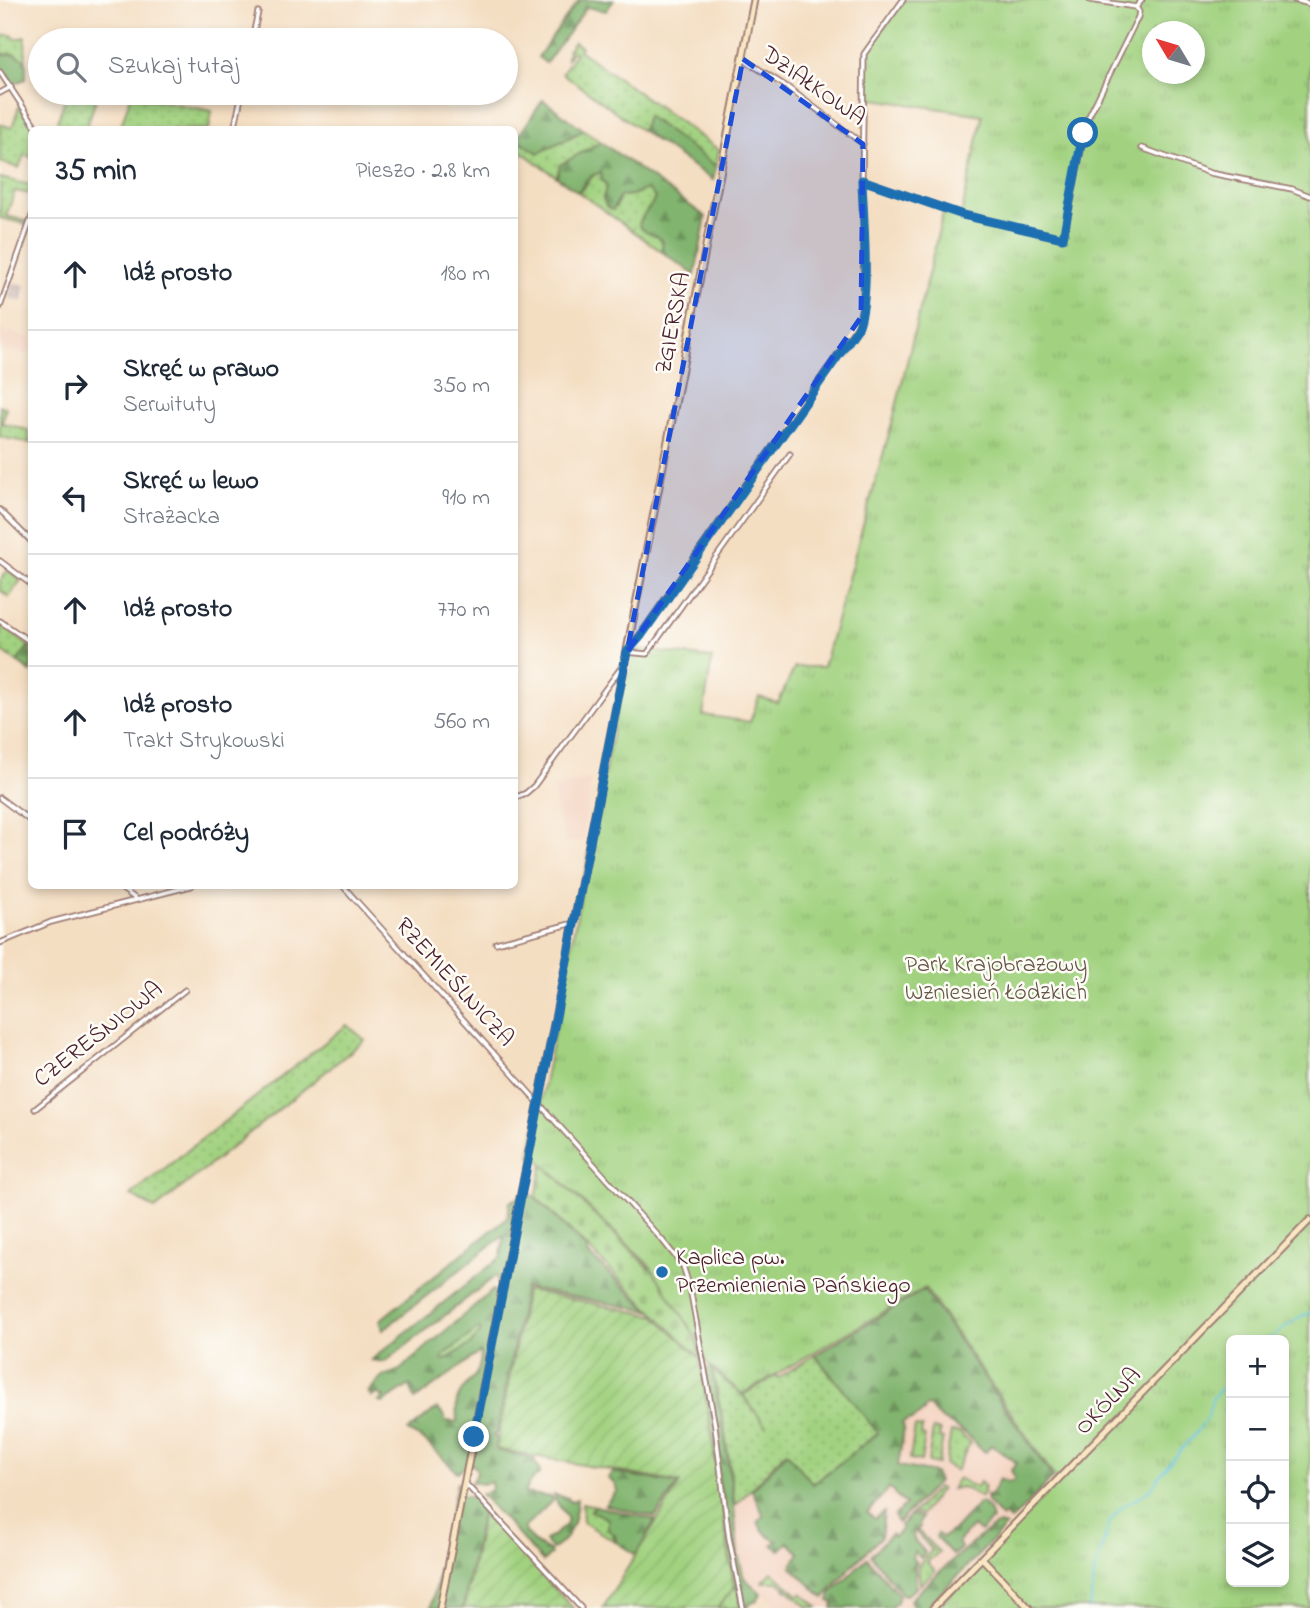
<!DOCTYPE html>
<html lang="pl">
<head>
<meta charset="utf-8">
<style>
	body { margin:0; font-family:"Indie Flower",sans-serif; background:#f6f6f7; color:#1f2937 }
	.controls { position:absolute; right:21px; bottom:21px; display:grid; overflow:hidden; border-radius:10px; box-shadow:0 4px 10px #0003 }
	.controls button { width:63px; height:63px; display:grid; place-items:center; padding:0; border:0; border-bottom:2px solid #e0e1e3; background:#fff; color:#1f2937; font:35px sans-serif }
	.compass { position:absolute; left:1142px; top:21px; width:63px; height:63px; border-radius:50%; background:#fff; box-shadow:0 4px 10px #0003; rotate:308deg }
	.stop { position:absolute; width:21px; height:21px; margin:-16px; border:5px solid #1f6fb2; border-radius:50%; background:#fff }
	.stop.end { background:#1f6fb2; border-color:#fff; box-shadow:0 2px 7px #0008 }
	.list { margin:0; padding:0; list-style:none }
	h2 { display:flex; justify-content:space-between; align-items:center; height:91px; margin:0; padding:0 28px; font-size:30px }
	h2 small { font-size:23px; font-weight:400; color:#747a83 }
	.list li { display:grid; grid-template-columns:46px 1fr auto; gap:21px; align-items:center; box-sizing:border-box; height:112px; padding:0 28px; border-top:2px solid #e0e1e3 }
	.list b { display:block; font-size:26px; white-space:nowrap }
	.list p { margin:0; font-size:23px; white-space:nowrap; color:#747a83 }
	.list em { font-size:23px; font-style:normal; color:#747a83 }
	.icon { flex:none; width:38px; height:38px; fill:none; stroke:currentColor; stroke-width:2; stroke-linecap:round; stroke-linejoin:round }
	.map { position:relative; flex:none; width:1310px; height:1608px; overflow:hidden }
	.search { position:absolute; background:#fff; box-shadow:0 4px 10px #0003; left:28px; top:28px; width:490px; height:77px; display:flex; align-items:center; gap:18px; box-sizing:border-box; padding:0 24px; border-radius:38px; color:#747a83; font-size:26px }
	.panel { position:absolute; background:#fff; box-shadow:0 4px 10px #0003; left:28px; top:126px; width:490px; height:763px; border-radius:10px }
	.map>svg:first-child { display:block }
	.built { fill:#f4d3c0 }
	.industrial { fill:url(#industrial-grid) }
	.grass { fill:url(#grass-dots); stroke:#767856; stroke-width:2 }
	.forest { fill:url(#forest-firs); stroke:#666a4c; stroke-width:2; fill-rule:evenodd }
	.cemetery { fill:url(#cemetery-stones); stroke:#767856; stroke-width:2 }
	.park { fill:url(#park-tufts); stroke:#767856; stroke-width:2; fill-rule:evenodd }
	.garden { fill:url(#garden-furrows); stroke:#767856; stroke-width:2 }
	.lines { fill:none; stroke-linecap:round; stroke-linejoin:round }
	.stream { stroke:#60c2de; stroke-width:2 }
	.street-casing { stroke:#9f7e76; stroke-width:7 }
	.secondary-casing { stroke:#9f7e76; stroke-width:9 }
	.street { stroke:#fff; stroke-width:3.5 }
	.secondary { stroke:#f9e7c3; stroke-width:5 }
	.route { stroke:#1f6fb2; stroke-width:9 }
	.marked { fill:#1d4ed8; fill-opacity:0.2; stroke:#1d4ed8; stroke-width:5; stroke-dasharray:14 9; stroke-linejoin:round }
	.poi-dot { fill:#1f6fb2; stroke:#fdfcf7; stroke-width:2.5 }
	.labels { text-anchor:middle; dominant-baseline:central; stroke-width:5; stroke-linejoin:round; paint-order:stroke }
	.street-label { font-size:24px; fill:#4a1f2b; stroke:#fdfcf7 }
	.park-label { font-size:24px; fill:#645544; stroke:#fdfcf7 }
	.poi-label { font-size:24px; fill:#4a1f2b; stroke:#fdfcf7; text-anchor:start }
</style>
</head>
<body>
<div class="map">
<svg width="1310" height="1608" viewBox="0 0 1310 1608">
	<defs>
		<pattern id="industrial-grid" width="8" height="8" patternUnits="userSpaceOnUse" patternTransform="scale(1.75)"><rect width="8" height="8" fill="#d0c0bc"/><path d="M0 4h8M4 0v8" fill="none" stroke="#b4a5a2"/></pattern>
		<pattern id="grass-dots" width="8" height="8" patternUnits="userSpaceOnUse" patternTransform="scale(1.75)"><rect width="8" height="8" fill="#a2d280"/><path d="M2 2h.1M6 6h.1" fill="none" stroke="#8db46f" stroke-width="1.8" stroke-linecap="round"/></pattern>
		<pattern id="forest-firs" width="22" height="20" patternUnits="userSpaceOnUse" patternTransform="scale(1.75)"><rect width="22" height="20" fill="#81b46e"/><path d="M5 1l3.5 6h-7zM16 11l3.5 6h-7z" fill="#6c925b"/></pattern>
		<pattern id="cemetery-stones" width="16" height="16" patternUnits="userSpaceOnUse" patternTransform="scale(1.75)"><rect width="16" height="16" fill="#a2d280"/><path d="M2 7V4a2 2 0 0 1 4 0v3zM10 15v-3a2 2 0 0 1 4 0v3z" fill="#8db46f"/></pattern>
		<pattern id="park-tufts" width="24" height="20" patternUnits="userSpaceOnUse" patternTransform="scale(1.75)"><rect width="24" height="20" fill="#a2d280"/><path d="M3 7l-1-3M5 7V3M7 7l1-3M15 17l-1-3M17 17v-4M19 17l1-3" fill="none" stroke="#8db46f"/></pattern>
		<pattern id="garden-furrows" width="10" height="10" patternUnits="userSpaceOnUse" patternTransform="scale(1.75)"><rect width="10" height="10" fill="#a2d280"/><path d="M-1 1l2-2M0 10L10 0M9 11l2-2" fill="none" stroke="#8db46f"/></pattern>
	</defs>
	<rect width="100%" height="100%" fill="#fdfcf7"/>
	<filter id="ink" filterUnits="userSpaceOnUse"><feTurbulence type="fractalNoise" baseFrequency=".0143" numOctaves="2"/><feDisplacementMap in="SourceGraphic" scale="14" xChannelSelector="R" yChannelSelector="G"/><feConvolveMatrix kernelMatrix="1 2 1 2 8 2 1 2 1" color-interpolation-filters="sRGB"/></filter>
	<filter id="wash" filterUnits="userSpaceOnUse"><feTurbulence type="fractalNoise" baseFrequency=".00686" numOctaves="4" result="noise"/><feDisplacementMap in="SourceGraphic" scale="28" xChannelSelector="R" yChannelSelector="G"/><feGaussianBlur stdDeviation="1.57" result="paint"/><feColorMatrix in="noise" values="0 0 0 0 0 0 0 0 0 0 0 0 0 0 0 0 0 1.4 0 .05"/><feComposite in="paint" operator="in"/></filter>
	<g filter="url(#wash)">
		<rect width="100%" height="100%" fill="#f4dec2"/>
		<g class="built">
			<polygon points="0,330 31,338 31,355 0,348"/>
			<polygon points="591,778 583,841 565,843 552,789"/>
			<polygon points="924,1289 1054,1478 926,1608 779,1608 745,1577 738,1549 735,1508 787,1452 743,1395"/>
		</g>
		<polygon class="industrial" points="13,282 25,285 22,301 8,298"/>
		<g class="grass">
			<polygon points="4,35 12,35 15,39 25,37 26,61 11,54 2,54 0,43"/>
			<polygon points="574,42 581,47 579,50 719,150 716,166 647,117 642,131 562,73 576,53 573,51 567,59 568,50"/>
			<polygon points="67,93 98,93 86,129 55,129"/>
			<polygon points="131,95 212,111 209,129 120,129"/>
			<polygon points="19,106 35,129 32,130 31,157 24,155 19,168 0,162 0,124 12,128"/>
			<polygon points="584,130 601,142 560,165 557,177 515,147 517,138 539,153"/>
			<path d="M 598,172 L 601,172 L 602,180 L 606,184 L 607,191 L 603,196 L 604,202 L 616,207 L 620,196 L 632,195 L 647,189 L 655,194 L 654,203 L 641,219 L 663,242 L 661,251 L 578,192 C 587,188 588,178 598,172 Z"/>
			<polygon points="0,178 31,185 31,194 15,191 6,216 27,221 26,224 0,218"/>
			<polygon points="0,406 6,407 2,423 28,430 30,443 0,437"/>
			<polygon points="8,570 21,580 9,597 0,590 0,580"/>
			<polygon points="1,625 29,646 17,662 0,650"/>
			<polygon points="347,1025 365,1040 155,1209 131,1195"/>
			<polygon points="479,1328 481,1331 470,1345 443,1361 442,1358 444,1355"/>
			<polygon points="815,1355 879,1433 812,1484 786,1451 735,1506 724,1425 712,1369 742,1395 767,1427 743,1395 776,1376 778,1378"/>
			<polygon points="915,1427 922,1428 921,1435 925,1436 921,1461 910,1459"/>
			<polygon points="933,1429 940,1431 939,1438 943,1439 938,1464 928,1462"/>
			<polygon points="951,1432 960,1433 970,1443 956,1471 945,1465"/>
			<polygon points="958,1478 976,1488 980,1482 985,1487 981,1497 962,1487 951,1489"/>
			<polygon points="937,1488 941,1489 922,1514 913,1513"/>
			<polygon points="582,1503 595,1506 591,1510 608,1519 616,1542 583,1522"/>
			<polygon points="917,1530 939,1552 927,1562 935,1571 920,1585 918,1566 932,1550 916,1532"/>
			<polygon points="772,1572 799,1596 802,1593 818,1607 808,1607 778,1582 762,1582"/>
			<polygon points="737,1587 741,1608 717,1608 734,1588"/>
		</g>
		<g class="forest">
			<polygon points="578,0 614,0 606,11 587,7 546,63 538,57 576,4 578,4"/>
			<polygon points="0,51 4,55 14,54 26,61 26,79 11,84 0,68"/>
			<polygon points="543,100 584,130 538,153 517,138"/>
			<polygon points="647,116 716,166 713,180 642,131"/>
			<path d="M 601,142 L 706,217 L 695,275 L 661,251 L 663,242 C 657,233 645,235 639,226 C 640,215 652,208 655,197 L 647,189 L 632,195 L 620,196 L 613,210 L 606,206 L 603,198 L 607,186 L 602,180 L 601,172 L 591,176 L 578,192 L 557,177 L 560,165 Z"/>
			<polygon points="29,646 31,647 31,672 17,662"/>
			<path d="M 528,1193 L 535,1197 L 587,1249 L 587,1253 L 650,1311 L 525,1288 L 497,1433 L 493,1436 L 497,1438 L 496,1450 L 535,1459 L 534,1462 L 538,1466 L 540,1473 L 529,1483 L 524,1493 L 550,1497 L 553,1500 L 524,1528 C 529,1540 538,1547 550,1551 L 551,1554 L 543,1562 L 481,1494 L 492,1490 L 491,1482 L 482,1484 L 471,1482 L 477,1473 L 476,1468 L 471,1464 L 457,1472 L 424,1440 L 408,1431 L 437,1408 L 445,1417 L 445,1421 L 457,1422 C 457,1414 455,1405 458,1398 C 466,1378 483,1379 480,1352 L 415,1400 L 410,1385 L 383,1403 L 379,1402 L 384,1396 L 377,1394 L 372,1397 L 368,1392 L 382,1377 L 400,1370 L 493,1290 L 497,1295 L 504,1289 L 497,1283 L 497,1275 L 385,1362 L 371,1360 L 501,1257 L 504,1235 L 383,1330 L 380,1320 L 508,1217 L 510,1202 ZM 479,1328 L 481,1331 L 470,1345 L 443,1361 L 442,1358 L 444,1355 Z"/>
			<path d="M 924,1290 L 1053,1478 L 1011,1521 L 1005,1515 L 1002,1518 L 987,1502 L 986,1495 L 990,1497 L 999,1479 L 1009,1483 L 1015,1479 L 1011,1470 L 1017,1463 L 991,1445 L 986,1452 C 975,1447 974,1440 965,1433 C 953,1425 936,1419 930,1406 L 925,1407 L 924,1411 L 912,1420 L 910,1419 L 902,1423 L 904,1428 L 898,1466 L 935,1473 L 938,1482 L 898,1523 L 894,1516 L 906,1505 L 889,1488 L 867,1513 L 875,1519 L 884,1512 L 881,1537 L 848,1570 L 824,1598 L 791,1567 L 799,1553 L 788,1542 L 780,1550 L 772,1545 L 777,1541 C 769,1538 760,1529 758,1521 L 764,1516 L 752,1490 L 787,1452 L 813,1484 L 878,1433 L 815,1355 Z"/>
			<polygon points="711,1367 723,1425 734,1506 738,1555 744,1578 761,1593 758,1600 748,1605 748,1608 741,1608 739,1589 734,1588 703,1372"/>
			<polygon points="612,1472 678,1484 655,1517 605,1505 617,1491 614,1483 608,1478"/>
			<polygon points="457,1482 460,1482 459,1495 474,1497 482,1510 463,1608 431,1608"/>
			<path d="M 554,1495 L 568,1498 L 570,1502 L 577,1499 C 576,1518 570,1539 553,1549 L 547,1545 L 545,1540 C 552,1538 554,1534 560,1530 C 579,1519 556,1509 554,1495 Z"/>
			<polygon points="979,1503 982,1503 989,1510 992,1520 980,1532 973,1526 958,1542 961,1548 953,1555 936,1537 938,1534 943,1538 951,1531 953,1531"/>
			<polygon points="595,1506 655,1520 636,1555 616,1542 615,1535 608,1530 608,1519 591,1511"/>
			<polygon points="911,1515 922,1517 918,1526 920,1527 913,1534 914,1540 925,1552 921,1558 914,1552 912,1558 917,1562 915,1566 916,1588 906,1595 902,1594 871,1555 891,1534 894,1537 902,1529 900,1526"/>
			<path d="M 1000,1524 L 1006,1527 L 926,1608 L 914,1608 L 910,1600 C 925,1586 985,1527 1000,1524 Z"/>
			<polygon points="867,1558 899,1595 897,1602 890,1608 832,1608 834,1603 829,1601 831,1593"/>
		</g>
		<polygon class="cemetery" points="543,1164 649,1268 669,1253 692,1314 700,1358 536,1197"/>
		<path class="park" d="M 905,0 L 1310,0 L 1310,1608 L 937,1608 L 1058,1482 L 925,1288 L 742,1394 L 700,1357 L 698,1340 L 650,1266 L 536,1157 L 530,1156 L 623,678 L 629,677 L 635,649 L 712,658 L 703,715 L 750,722 L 759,697 L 778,703 L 795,667 L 823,667 L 894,416 L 943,213 L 961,216 L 983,115 L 866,98 L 866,53 ZM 1152,32 L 1194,32 L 1194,74 L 1152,74 ZM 1231,1340 L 1284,1340 L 1284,1582 L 1231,1582 Z"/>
		<g class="garden">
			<polygon points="526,1290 656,1316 700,1358 734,1588 717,1608 603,1608 680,1483 496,1449"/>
			<polygon points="483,1512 573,1608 464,1608"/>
		</g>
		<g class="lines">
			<g class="stream">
				<polyline points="1268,1340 1300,1317 1310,1313"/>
				<polyline points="1090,1608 1094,1574 1110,1521 1122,1507 1150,1490 1165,1468 1195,1434 1208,1416 1212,1399 1231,1377"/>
			</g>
		</g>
	</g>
	<g filter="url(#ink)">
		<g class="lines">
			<defs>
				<g id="street">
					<polyline points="1090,0 1136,7 1142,0"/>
					<polyline points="1295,0 1310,4"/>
					<polyline points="145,40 146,37"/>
					<polyline points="252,40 258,12"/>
					<polyline points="743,59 787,87 863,144"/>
					<polyline points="0,72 38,130"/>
					<polyline points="0,93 11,87"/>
					<polyline points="234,130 242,93"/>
					<polyline points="1142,148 1210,173 1292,189 1310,196"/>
					<polyline points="862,180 963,215 1063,238 1087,120 1138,17 1139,12 1136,7"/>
					<polyline points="0,307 32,216"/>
					<polyline points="0,510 32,542"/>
					<polyline points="0,561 32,585"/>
					<polyline points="0,621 32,643"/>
					<polyline points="629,650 859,324 863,298 864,245 862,180 864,54 903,0"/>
					<polyline points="627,652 647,654 790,454"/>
					<polyline points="0,798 32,822"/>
					<polyline points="514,798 526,793 534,786 623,665"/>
					<polyline points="118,886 136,899"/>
					<polyline points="343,886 663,1241 683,1266 690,1288 715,1426 729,1538 743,1608"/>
					<polyline points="0,943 51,922 191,886"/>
					<polyline points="496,943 574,923"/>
					<polyline points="35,1109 185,990"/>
					<polyline points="465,1483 581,1608"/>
				</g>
				<g id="secondary">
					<polyline points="982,1558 1029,1608"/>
					<polyline points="440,1608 754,0"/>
					<polyline points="933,1608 1310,1220"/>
				</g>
			</defs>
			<use href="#street" class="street-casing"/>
			<use href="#secondary" class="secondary-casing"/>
			<use href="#street" class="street"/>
			<use href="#secondary" class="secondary"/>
		</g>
	</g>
	<g class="lines" filter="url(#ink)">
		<path class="route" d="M 474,1437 L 627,652 L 641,636 L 858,328 C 871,297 863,216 862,180 L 963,215 L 1063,238 L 1083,133"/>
	</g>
	<path class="marked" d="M 743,59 L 863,144 L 861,317 L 627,652 Z"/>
	<circle class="poi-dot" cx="662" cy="1272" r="7"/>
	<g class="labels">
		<g class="street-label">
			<text transform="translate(813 87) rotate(35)">DZIAŁKOWA</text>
			<text transform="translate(674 323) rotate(-79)">ZGIERSKA</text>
			<text transform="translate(454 983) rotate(48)">RZEMIEŚLNICZA</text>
			<text transform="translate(99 1035) rotate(-38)">CZEREŚNIOWA</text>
			<text transform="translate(1109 1402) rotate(-46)">OKÓLNA</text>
		</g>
		<g class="park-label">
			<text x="996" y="965">Park Krajobrazowy<tspan x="996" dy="28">Wzniesień Łódzkich</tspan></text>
		</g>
		<g class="poi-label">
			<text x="676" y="1258">Kaplica pw.<tspan x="676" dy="28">Przemienienia Pańskiego</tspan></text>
		</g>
	</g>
</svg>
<div class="controls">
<button>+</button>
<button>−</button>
<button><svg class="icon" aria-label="locate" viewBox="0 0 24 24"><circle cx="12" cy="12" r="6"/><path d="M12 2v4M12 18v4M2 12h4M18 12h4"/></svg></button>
<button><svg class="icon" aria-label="layers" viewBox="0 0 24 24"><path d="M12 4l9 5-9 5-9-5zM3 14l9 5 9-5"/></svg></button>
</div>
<svg class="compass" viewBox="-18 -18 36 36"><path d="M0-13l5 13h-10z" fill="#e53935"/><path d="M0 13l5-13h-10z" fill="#747a83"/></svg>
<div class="stop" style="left:1083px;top:133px"></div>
<div class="stop end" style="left:474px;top:1437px"></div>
<div class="search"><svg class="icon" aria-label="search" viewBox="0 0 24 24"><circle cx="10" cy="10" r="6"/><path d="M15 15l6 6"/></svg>Szukaj tutaj</div>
<section class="panel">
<h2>35 min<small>Pieszo · 2.8 km</small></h2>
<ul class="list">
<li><svg class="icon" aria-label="ahead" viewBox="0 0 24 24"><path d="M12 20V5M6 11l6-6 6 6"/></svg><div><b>Idź prosto</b></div><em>180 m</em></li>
<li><svg class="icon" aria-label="right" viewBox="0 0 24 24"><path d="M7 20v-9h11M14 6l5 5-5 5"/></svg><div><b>Skręć w prawo</b><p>Serwituty</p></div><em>350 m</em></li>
<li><svg class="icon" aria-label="left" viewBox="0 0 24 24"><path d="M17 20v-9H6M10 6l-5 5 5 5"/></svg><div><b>Skręć w lewo</b><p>Strażacka</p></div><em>910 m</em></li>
<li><svg class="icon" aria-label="ahead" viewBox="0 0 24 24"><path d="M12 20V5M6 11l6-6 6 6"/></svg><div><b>Idź prosto</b></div><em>770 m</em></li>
<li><svg class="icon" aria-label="ahead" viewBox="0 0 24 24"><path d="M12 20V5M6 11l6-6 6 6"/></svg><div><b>Idź prosto</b><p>Trakt Strykowski</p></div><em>560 m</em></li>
<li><svg class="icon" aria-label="arrive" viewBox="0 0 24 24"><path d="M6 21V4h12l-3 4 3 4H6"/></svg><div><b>Cel podróży</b></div></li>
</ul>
</section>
</div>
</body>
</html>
